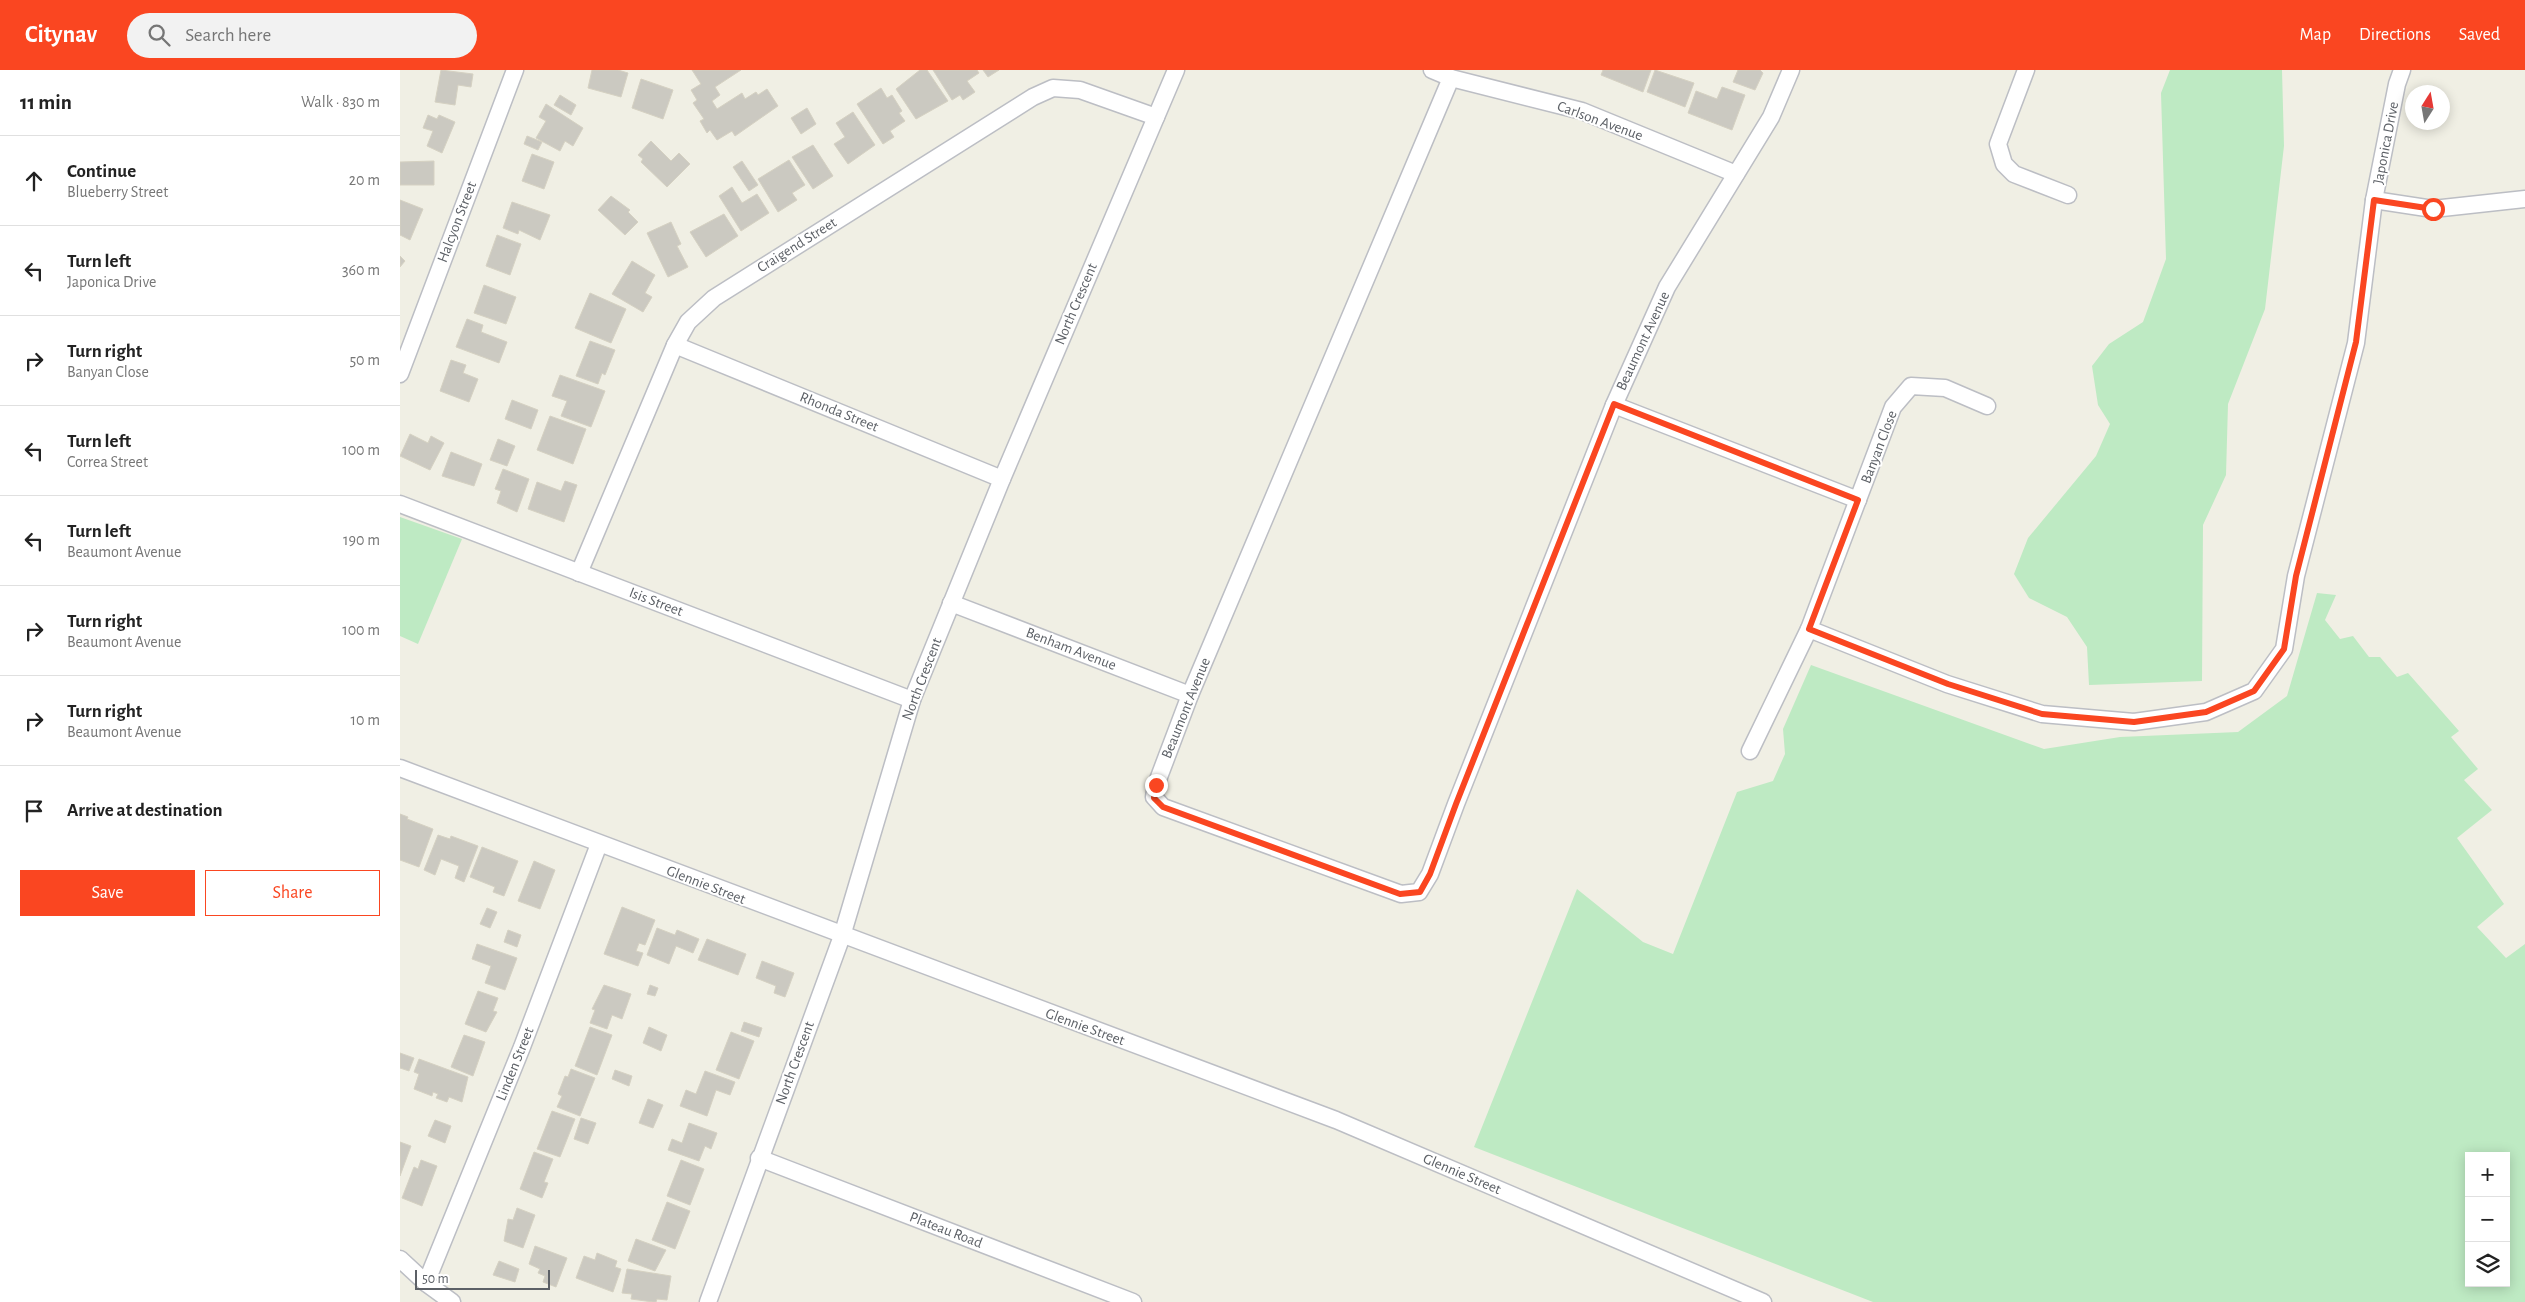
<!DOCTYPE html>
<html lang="en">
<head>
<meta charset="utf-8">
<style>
	body { margin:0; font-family:"Alegreya Sans",sans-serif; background:#f2f2f2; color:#222 }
	.controls { position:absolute; right:15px; bottom:15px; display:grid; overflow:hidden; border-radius:0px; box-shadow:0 2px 12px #0003 }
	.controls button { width:45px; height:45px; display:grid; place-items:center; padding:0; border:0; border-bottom:1px solid #e0e0e0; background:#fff; color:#222; font:25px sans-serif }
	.compass { position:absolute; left:2005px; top:15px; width:45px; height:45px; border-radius:50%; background:#fff; box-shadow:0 2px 12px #0003; rotate:11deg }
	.scale { position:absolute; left:15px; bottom:12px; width:135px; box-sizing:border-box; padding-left:5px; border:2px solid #5c6066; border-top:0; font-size:14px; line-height:18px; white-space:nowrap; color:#5c6066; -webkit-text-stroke:4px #fff; paint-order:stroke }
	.stop { position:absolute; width:15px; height:15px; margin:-11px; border:4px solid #fa4621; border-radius:50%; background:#fff }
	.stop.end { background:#fa4621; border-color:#fff; box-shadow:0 1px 5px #0008 }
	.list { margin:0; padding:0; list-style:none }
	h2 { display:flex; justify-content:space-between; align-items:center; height:65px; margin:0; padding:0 20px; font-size:21px }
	h2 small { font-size:16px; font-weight:400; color:#767676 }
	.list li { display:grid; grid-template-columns:32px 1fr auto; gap:15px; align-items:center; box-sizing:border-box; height:90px; padding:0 20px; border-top:1px solid #e0e0e0 }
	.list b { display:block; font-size:19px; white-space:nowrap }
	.list p { margin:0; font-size:16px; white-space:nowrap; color:#767676 }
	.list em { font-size:16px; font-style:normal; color:#767676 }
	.actions { display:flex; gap:10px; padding:15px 20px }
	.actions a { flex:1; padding:11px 0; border:1px solid #fa4621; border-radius:0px; text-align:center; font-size:18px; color:#fa4621 }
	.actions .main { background:#fa4621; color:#fff }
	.icon { flex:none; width:28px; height:28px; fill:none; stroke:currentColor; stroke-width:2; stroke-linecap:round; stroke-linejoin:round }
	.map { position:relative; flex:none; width:2125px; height:1232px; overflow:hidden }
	header { display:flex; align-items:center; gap:30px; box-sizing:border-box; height:70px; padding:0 25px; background:#fa4621; color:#fff }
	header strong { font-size:24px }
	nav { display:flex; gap:28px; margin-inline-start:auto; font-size:18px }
	.search { width:350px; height:45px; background:#f2f2f2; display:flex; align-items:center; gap:12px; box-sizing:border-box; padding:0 18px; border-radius:28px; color:#767676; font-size:19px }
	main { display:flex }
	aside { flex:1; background:#fff }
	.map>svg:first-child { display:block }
	.green { fill:#beeac3; fill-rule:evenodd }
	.building { fill:#cbc9c1; stroke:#d5d1c2 }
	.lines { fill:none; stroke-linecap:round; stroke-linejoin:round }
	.street-casing { stroke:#bcbec4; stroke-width:19 }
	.street { stroke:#fff; stroke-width:16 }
	.route { stroke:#fa4621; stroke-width:6 }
	.labels { text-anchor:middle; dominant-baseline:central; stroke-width:4; stroke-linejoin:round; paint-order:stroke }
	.street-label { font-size:15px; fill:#5c6066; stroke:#fff }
</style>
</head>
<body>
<header>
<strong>Citynav</strong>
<div class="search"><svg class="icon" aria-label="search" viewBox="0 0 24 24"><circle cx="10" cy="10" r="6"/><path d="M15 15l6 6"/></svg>Search here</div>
<nav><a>Map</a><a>Directions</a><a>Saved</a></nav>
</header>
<main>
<aside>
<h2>11 min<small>Walk · 830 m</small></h2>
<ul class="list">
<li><svg class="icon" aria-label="ahead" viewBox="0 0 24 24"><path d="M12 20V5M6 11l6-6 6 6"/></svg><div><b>Continue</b><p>Blueberry Street</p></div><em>20 m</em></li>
<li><svg class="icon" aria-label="left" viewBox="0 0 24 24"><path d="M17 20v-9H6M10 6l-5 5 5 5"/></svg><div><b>Turn left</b><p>Japonica Drive</p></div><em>360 m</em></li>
<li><svg class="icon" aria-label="right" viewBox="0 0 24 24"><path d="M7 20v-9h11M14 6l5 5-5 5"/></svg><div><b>Turn right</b><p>Banyan Close</p></div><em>50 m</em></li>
<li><svg class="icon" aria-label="left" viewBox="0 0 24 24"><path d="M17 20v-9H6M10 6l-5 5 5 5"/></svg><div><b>Turn left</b><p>Correa Street</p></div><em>100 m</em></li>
<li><svg class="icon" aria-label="left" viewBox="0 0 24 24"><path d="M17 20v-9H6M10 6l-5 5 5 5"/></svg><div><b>Turn left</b><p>Beaumont Avenue</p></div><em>190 m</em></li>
<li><svg class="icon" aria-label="right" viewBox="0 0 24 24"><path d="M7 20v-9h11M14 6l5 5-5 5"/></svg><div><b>Turn right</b><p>Beaumont Avenue</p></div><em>100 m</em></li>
<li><svg class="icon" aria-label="right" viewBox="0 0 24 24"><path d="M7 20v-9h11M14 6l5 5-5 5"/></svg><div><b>Turn right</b><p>Beaumont Avenue</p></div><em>10 m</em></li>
<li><svg class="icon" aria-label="arrive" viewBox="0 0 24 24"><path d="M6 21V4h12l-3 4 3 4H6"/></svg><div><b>Arrive at destination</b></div></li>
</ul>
<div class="actions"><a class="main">Save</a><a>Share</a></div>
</aside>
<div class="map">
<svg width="2125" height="1232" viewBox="0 0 2125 1232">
	<rect width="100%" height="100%" fill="#f0efe4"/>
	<g class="green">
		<polygon points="1770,0 1882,0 1884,76 1865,239 1828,334 1826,405 1803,455 1802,611 1689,615 1687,577 1667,547 1629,528 1614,504 1628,468 1696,386 1710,354 1698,335 1692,296 1709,274 1743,252 1766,189 1761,23"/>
		<polygon points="0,447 62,469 18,574 0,566"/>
		<path d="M 1917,523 L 1936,525 L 1925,550 L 1940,569 L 1953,566 L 1969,587 L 1980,587 L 1997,607 L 2008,603 L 2059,661 L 2051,667 L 2078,699 L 2064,710 L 2092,740 L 2057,768 L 2104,834 L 2077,857 L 2106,888 L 2125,874 L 2125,1232 L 1473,1232 L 1074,1077 L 1177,819 L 1243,872 L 1273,884 L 1337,722 L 1373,711 L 1385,684 L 1383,659 L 1411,595 L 1644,679 L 1720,667 L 1838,662 L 1887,626 ZM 2069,1086 L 2106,1086 L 2106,1213 L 2069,1213 Z"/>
	</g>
	<g class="building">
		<polygon points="41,0 73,4 71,17 58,15 55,35 35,32"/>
		<polygon points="192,0 218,0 228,3 221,27 188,18"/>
		<polygon points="292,0 341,0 315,17 320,25 312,31 317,39 342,23 345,29 356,22 358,25 367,19 378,36 335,66 332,61 317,70 310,60 307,63 300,51 304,49 293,33 297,30 291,20 301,14"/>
		<polygon points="520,0 527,0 548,31 516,49 496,19"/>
		<polygon points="533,0 577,0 579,3 567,11 575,22 563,30 560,25 552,30"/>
		<polygon points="583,0 599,0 588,7"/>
		<polygon points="1203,0 1251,0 1243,22 1201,5"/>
		<polygon points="1255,0 1294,13 1285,37 1247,22"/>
		<polygon points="1338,0 1360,0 1363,3 1355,20 1333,12"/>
		<polygon points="241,9 273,20 263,49 232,38"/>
		<polygon points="1322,17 1345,25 1332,60 1288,43 1296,21 1317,29"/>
		<polygon points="481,18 487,28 492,25 502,41 499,43 505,51 490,61 494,67 483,74 457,34"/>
		<polygon points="160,25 176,35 171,45 154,35"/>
		<polygon points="146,34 183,58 173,76 165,71 160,81 136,68 146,51 139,47"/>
		<polygon points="407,38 416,54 401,64 391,48"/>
		<polygon points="453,42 475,75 448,94 434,74 445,67 436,53"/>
		<polygon points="28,45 37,49 39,45 55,52 42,83 27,76 33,61 23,58"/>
		<polygon points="127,66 142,72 138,80 124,74"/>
		<polygon points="251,71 271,91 279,83 290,94 267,117 241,92 243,89 238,85"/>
		<polygon points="413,75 433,106 413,119 392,87"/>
		<polygon points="132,84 154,92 144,119 122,111"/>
		<polygon points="389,90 405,115 392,123 397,130 378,142 358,109"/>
		<polygon points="34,91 34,115 0,115 0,92"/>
		<polygon points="342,91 358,115 349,121 333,97"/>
		<polygon points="332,117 342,133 357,124 369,143 341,161 319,126"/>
		<polygon points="211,126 230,140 228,142 238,152 225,165 198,140"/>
		<polygon points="0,130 23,139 10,170 0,165"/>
		<polygon points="112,132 150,145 140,170 119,160 118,164 103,158"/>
		<polygon points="324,144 338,166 306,187 290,162"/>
		<polygon points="271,152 281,174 277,176 288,197 268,207 247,163"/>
		<polygon points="97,165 121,174 110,205 86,196"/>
		<polygon points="0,186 5,191 0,197"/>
		<polygon points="232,191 255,205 245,223 252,227 243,242 212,224"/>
		<polygon points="84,215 116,227 106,254 74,243"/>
		<polygon points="190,223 226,239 211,273 175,258"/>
		<polygon points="67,249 83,255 81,262 107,272 99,293 56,277"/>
		<polygon points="190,271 215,280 205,305 202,303 198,314 176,306"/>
		<polygon points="51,290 66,295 63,303 78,309 69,332 40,321"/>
		<polygon points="160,305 205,321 191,357 161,346 167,331 152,326"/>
		<polygon points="112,330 138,340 131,359 105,349"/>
		<polygon points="150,346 186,359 173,394 137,380"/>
		<polygon points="10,364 28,373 31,366 44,373 30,400 0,386"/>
		<polygon points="98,369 115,376 107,396 90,390"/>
		<polygon points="51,382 82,394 74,416 42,406"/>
		<polygon points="103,399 129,409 117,442 97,433 101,421 95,419"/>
		<polygon points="165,411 177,415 164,452 128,439 137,412 161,421"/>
		<polygon points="0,744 8,747 7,749 33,759 19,797 0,790"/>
		<polygon points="38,765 50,769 51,766 78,776 64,812 55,808 59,796 41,789 35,805 24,800"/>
		<polygon points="82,777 118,791 104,826 93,822 95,817 70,807"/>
		<polygon points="134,791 155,800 140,839 118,831"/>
		<polygon points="222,837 255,850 245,875 239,873 236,881 243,883 238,896 204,884"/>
		<polygon points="87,838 97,842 90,858 80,854"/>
		<polygon points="257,858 275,865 277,860 299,869 293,883 276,876 269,894 247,885"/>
		<polygon points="108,860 121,865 117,877 104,872"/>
		<polygon points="307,869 346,884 338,905 298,890"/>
		<polygon points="77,874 117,888 105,920 85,913 91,896 72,889"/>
		<polygon points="362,891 394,903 385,927 374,923 376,916 356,908"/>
		<polygon points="204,915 231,924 222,949 212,945 207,959 190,953 195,940 192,939"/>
		<polygon points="250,915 258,918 255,926 247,924"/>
		<polygon points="78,921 98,928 93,941 97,942 86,962 65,954"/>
		<polygon points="344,952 362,958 359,967 341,961"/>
		<polygon points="190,957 212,965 197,1005 175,996"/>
		<polygon points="249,957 267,965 261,981 243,973"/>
		<polygon points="331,962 354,971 339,1009 316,1000"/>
		<polygon points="64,965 85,972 73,1006 51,997"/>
		<polygon points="0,983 14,988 9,1001 0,998"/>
		<polygon points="19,989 68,1007 62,1032 49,1027 47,1032 36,1028 38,1024 33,1022 32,1026 14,1019 19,1004 14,1002"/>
		<polygon points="171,999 195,1008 180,1046 157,1037 162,1026 158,1024 165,1006 168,1007"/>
		<polygon points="215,1000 232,1006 229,1016 212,1009"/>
		<polygon points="305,1001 335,1012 330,1025 316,1020 307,1046 280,1036 286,1020 296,1024"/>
		<polygon points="248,1029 263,1035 253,1058 239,1053"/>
		<polygon points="152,1041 175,1049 160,1087 137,1079"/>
		<polygon points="181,1048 196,1053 188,1074 174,1069"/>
		<polygon points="35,1050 51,1056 45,1073 28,1066"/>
		<polygon points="289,1053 317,1063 311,1079 305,1076 299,1091 268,1080 272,1069 282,1073"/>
		<polygon points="0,1072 11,1076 0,1106"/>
		<polygon points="134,1082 153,1089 144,1112 148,1113 142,1128 120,1119"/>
		<polygon points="21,1090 37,1096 22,1136 2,1128 14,1097 18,1099"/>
		<polygon points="281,1090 304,1099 290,1135 267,1126"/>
		<polygon points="267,1132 290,1141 275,1179 252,1170"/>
		<polygon points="117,1138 135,1145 123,1178 104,1171 108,1149 113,1150"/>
		<polygon points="236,1169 266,1180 255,1201 228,1191"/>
		<polygon points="135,1176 167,1188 156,1217 143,1212 145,1206 138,1203 140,1199 129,1194"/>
		<polygon points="197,1183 217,1191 215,1197 221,1199 213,1222 176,1208 184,1186 195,1190"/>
		<polygon points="99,1191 119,1199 115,1212 93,1205"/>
		<polygon points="227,1199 271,1206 267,1230 257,1229 256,1232 253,1232 231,1229 232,1224 222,1223"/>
	</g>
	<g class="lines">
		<defs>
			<g id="street">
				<polyline points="1032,0 1051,8 1182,41 1336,104"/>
				<polyline points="1626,0 1598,74 1604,94 1614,104 1668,125"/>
				<polyline points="1051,8 790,625 756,715 754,727 763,737 1001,824 1019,822 1030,804 1056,734 1214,335 1267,217 1371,47 1391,0"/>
				<polyline points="1974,130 2033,139 2125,129"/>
				<polyline points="275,275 602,409"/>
				<polyline points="0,304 115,0"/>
				<polyline points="1214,335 1458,430"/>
				<polyline points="0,434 512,630"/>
				<polyline points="179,503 275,275 288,252 314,228 633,27 653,18 680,20 756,47"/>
				<polyline points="551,533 790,625"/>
				<polyline points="1409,559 1547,614 1642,644 1734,652 1806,642 1854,621 1884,579 1896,506 1956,273 1974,130 1997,14 2002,0"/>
				<polyline points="1350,681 1409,559 1493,337 1511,316 1545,318 1587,336"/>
				<polyline points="0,698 936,1050 1363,1232"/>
				<polyline points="359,1088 733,1232"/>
				<polyline points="0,1189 26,1213 52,1232"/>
				<polyline points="26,1213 122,977 199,774"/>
				<polyline points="308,1232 442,866 512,630 602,409 776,0"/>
			</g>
		</defs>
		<use href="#street" class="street-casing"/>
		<use href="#street" class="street"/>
	</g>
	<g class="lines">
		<polyline class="route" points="756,715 754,728 763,737 1000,824 1020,822 1030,804 1056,734 1214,334 1458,430 1409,559 1548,614 1642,644 1734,652 1806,642 1854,621 1884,579 1896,506 1956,272 1974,130 2033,139"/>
	</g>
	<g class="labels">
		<g class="street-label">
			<text transform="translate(1200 51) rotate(20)">Carlson Avenue</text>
			<text transform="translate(1986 73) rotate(-79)">Japonica Drive</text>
			<text transform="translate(57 152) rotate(-69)">Halcyon Street</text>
			<text transform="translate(397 175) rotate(-32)">Craigend Street</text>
			<text transform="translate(676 234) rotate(-67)">North Crescent</text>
			<text transform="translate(1243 271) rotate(-65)">Beaumont Avenue</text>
			<text transform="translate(439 342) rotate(22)">Rhonda Street</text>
			<text transform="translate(1479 377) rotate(-69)">Banyan Close</text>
			<text transform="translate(256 532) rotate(21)">Isis Street</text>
			<text transform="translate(671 579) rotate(21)">Benham Avenue</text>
			<text transform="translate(522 609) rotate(-69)">North Crescent</text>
			<text transform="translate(786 638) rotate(-68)">Beaumont Avenue</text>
			<text transform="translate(306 815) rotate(21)">Glennie Street</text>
			<text transform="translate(685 957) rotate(20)">Glennie Street</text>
			<text transform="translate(395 993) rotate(-70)">North Crescent</text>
			<text transform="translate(115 994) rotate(-68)">Linden Street</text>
			<text transform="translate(1062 1104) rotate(23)">Glennie Street</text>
			<text transform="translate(546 1160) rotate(21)">Plateau Road</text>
		</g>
	</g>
</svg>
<div class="controls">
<button>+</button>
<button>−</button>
<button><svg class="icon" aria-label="layers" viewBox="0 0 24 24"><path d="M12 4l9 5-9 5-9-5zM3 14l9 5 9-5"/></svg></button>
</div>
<svg class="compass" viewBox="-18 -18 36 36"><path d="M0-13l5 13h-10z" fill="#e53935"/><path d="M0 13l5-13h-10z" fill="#767676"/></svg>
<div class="scale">50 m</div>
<div class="stop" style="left:2033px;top:139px"></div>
<div class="stop end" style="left:756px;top:715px"></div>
</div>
</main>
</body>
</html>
